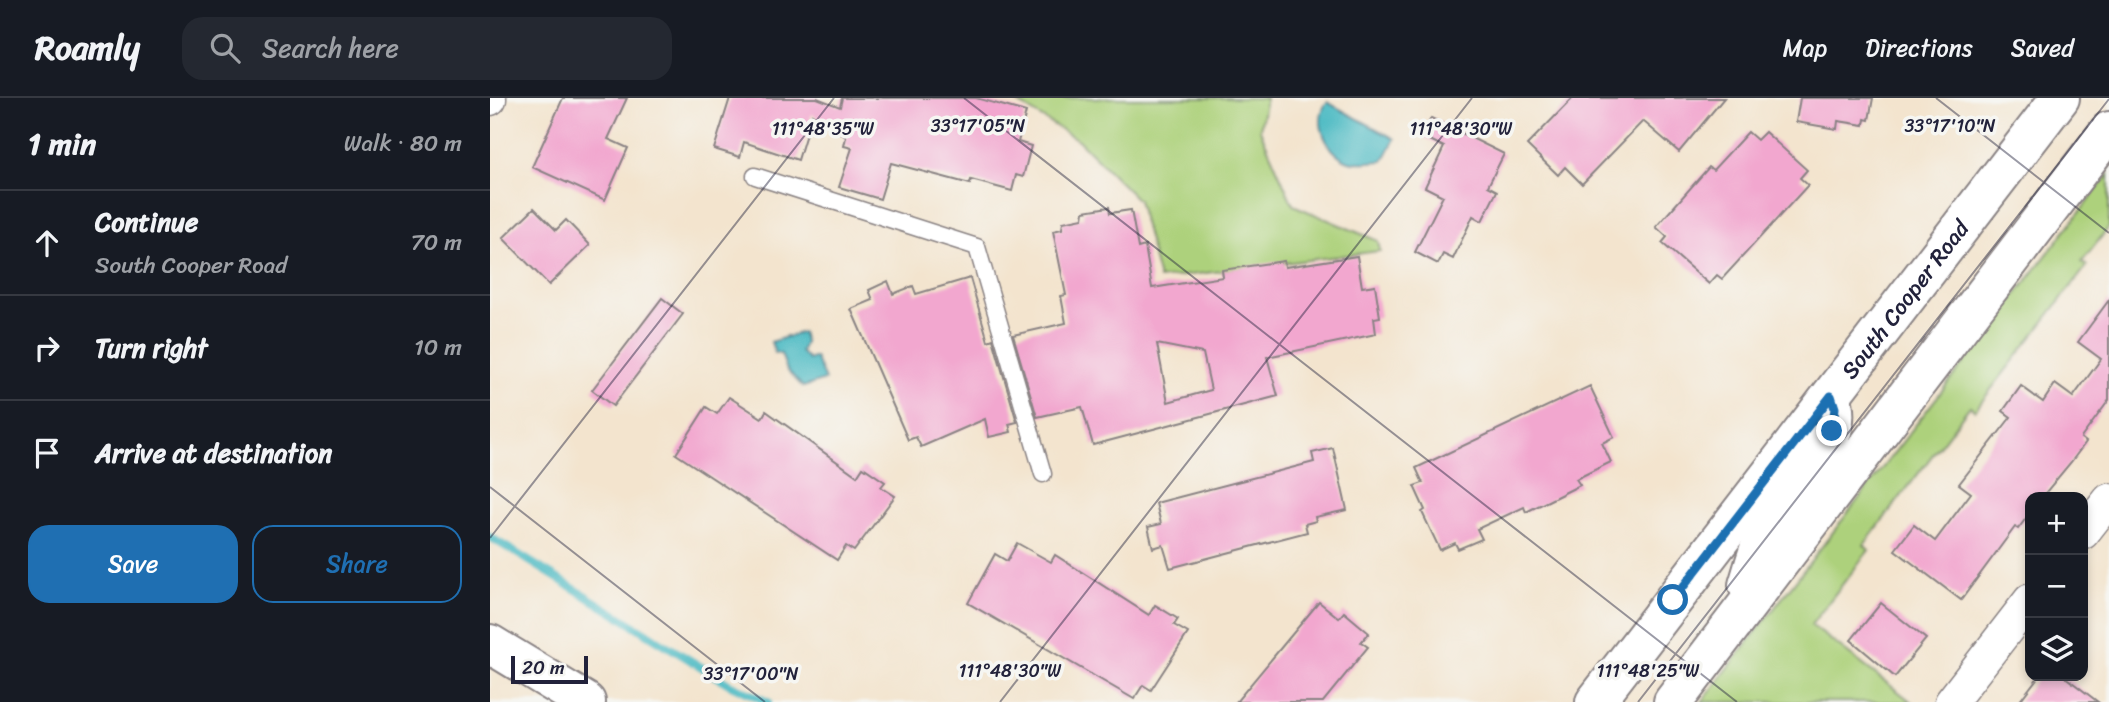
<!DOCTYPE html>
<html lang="en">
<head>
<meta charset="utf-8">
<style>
	body { margin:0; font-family:Sriracha,sans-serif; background:#242831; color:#f1f3f6 }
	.controls { position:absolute; right:21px; bottom:21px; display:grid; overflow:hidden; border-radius:14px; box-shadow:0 4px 10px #0003 }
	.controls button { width:63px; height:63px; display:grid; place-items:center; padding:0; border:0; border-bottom:2px solid #363941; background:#171b24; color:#f1f3f6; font:35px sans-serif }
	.scale { position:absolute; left:21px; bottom:18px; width:77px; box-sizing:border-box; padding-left:7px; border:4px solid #22223b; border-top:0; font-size:19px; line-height:24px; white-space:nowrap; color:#22223b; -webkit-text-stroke:5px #f6f6f2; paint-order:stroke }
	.stop { position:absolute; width:21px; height:21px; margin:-16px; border:5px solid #1f6fb2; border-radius:50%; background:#fff }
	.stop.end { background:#1f6fb2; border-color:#fff; box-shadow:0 2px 7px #0008 }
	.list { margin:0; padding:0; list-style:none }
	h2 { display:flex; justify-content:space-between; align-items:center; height:91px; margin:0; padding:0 28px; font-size:30px }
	h2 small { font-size:23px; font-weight:400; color:#9ea1a6 }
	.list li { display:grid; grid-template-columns:46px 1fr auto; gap:21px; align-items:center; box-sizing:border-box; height:105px; padding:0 28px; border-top:2px solid #363941 }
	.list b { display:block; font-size:26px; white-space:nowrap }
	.list p { margin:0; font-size:23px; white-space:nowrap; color:#9ea1a6 }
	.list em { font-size:23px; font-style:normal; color:#9ea1a6 }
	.actions { display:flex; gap:14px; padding:21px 28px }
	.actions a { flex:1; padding:16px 0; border:2px solid #1f6fb2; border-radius:21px; text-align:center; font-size:24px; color:#1f6fb2 }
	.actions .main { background:#1f6fb2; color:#fff }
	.icon { flex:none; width:38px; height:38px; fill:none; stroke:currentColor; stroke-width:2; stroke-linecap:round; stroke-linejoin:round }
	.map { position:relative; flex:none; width:1619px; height:604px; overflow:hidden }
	header { display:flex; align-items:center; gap:42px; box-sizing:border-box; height:98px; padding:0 35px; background:#171b24; border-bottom:2px solid #363941 }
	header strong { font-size:33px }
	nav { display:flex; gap:38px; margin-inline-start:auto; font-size:24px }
	.search { width:490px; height:63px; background:#242831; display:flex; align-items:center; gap:18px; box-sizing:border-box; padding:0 24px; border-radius:21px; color:#9ea1a6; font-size:26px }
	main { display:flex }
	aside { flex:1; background:#171b24 }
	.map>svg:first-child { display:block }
	.green { fill:#add17b; stroke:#687a5b; stroke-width:2 }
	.water { fill:#4cbac3; stroke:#376e7f; stroke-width:2 }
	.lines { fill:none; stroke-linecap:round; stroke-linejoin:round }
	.stream { stroke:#4cbac3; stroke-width:8 }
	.building { fill:#f2a7cf; fill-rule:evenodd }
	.lane-casing { stroke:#8a8384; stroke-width:19 }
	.street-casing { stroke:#8a8384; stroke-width:35 }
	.secondary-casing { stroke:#8a8384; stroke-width:42 }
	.highway-casing { stroke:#8a8384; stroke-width:42 }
	.lane { stroke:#fff; stroke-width:16 }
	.street { stroke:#fff; stroke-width:32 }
	.secondary { stroke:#fff; stroke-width:38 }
	.highway { stroke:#fff; stroke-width:38 }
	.route { stroke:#1f6fb2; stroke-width:9 }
	.ticks { fill:none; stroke:#22223b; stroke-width:2; stroke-opacity:0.45 }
	.labels { text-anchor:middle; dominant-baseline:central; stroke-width:7; stroke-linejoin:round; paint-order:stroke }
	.street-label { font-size:23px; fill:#22223b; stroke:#f6f6f2 }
	.ticks-label { font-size:18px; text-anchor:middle; fill:#22223b; stroke:#f6f6f2; stroke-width:7; stroke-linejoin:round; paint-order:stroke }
</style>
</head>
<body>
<header>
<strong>Roamly</strong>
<div class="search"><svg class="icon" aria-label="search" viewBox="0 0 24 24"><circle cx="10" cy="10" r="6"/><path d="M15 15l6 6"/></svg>Search here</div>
<nav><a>Map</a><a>Directions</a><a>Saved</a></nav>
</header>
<main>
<aside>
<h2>1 min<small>Walk · 80 m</small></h2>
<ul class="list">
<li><svg class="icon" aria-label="ahead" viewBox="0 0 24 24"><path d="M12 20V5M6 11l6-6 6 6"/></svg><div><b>Continue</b><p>South Cooper Road</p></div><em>70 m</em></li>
<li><svg class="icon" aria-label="right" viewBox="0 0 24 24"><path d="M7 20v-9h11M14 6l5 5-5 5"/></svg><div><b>Turn right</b></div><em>10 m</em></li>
<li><svg class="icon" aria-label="arrive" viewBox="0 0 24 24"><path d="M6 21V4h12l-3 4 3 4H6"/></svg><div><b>Arrive at destination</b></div></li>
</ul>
<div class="actions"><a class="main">Save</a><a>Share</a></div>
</aside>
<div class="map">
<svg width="1619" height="604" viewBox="0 0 1619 604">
	<rect width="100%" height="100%" fill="#f6f6f2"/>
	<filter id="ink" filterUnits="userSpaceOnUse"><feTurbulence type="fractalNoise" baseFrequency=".0143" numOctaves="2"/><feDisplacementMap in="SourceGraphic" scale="14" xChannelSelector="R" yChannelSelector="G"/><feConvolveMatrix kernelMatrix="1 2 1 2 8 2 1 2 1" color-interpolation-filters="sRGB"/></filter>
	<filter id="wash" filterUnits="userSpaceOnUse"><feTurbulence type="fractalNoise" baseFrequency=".00686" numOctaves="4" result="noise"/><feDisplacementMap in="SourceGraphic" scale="28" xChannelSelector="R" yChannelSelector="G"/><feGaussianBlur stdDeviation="1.57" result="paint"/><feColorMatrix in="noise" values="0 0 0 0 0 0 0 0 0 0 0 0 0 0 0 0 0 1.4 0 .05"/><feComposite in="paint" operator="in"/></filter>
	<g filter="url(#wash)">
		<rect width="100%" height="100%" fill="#f3e4ce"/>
		<g class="green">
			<polygon points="520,0 776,0 770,32 803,107 888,143 890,153 669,181 648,102 588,42"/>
			<polygon points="1619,76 1619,129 1592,164 1597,168 1485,312 1480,308 1374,447 1379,452 1321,527 1422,604 1212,604"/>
		</g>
		<g class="water">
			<path d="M 837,4 L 905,41 L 893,63 C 882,63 868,66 859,63 C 837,55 822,24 837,4 Z"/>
			<polygon points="312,234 315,245 311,254 319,262 325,259 335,282 313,289 297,272 291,256 285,255 281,244"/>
		</g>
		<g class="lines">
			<polyline class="stream" points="0,439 239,586 278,604"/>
		</g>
		<g id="blocks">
			<g class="building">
				<polygon points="73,0 137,0 118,41 138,50 115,102 42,69"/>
				<polygon points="240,0 327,0 350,9 352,0 486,0 536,14 528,44 541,48 533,79 526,77 522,93 481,82 480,86 401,65 390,101 349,89 362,50 354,48 356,39 322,16 308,62 254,44 250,59 224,51"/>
				<polygon points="1083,0 1234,0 1189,54 1153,23 1092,86 1075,69 1068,77 1037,47"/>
				<polygon points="1310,0 1383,0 1379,22 1375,21 1374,27 1348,23 1347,31 1306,24"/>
				<polygon points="941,20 1014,56 998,88 1007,93 992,123 983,118 963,161 953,156 948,166 925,154 953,98 935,89 954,49 932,38"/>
				<polygon points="1258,34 1267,42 1275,34 1317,72 1310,80 1318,87 1232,181 1227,177 1219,186 1172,145 1177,139 1166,129 1219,69 1223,72"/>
				<path d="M 619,109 L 620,115 L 641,112 L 648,150 L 655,148 L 662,190 L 733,179 L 732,172 L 794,163 L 795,169 L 867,158 L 872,189 L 885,187 L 890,219 L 884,220 L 886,236 L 777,259 L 788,298 L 603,347 L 592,309 L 547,319 L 523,237 L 576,225 L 571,198 L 576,197 L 563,133 L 572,131 L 573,124 L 593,120 L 594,113 ZM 667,246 L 713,255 L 721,292 L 678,304 Z"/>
				<polygon points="44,110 66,132 76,122 100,147 59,187 13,140"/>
				<polygon points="480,180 498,243 503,241 527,324 519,326 521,334 499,339 495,321 431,349 426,339 418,342 361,211 383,202 379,192 398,183 403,196 423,188 426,196"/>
				<polygon points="172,200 193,216 123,308 102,292"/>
				<polygon points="1619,202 1619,302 1591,340 1596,344 1581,364 1552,399 1540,399 1540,415 1528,431 1525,429 1471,502 1405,452 1424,427 1445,443 1481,395 1469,386 1521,319 1513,313 1531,288 1553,304 1565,286 1583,299 1611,261 1588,244"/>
				<polygon points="1100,288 1124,339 1112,345 1121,364 1086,381 1090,387 1036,414 1034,409 987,431 992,441 968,451 965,445 950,452 932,414 935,412 924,388 933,385 926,370"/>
				<polygon points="239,299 272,320 276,313 367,378 373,369 395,384 391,389 405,398 364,453 356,448 347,462 186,356 216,309 227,316"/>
				<polygon points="843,350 857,412 825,419 826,423 815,426 817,434 680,470 673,447 663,450 658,429 671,426 666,405 824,364 822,355"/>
				<polygon points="527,445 561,464 565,457 659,517 665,507 688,521 684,527 698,535 661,592 653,587 644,601 478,505 505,456 517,463"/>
				<polygon points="829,504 849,520 854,514 879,535 871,544 878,549 833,604 746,604"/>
				<polygon points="1391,505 1436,541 1405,579 1361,542"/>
				<polygon points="1549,578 1574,578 1608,604 1529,604"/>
			</g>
		</g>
	</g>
	<g filter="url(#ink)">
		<use href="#blocks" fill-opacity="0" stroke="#8a8384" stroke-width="2"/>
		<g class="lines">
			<defs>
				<polyline id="lane" points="265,78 487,149 553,376"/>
				<g id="street">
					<polyline points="0,1 0,0"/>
					<polyline points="1593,435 1619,402"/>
					<polyline points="1461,604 1540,502"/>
				</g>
				<g id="secondary">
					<path d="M 1258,487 C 1264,468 1269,447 1278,430 C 1300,390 1359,348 1341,298"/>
					<path id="s1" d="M 1105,604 L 1570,0"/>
					<polyline points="1183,604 1619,33"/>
				</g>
				<polyline id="highway" points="0,546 96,604"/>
			</defs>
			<use href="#lane" class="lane-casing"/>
			<use href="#street" class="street-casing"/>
			<use href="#secondary" class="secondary-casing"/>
			<use href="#highway" class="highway-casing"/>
			<use href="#lane" class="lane"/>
			<use href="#street" class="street"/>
			<use href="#secondary" class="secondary"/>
			<use href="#highway" class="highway"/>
		</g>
	</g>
	<g class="lines" filter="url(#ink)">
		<polyline class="route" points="1183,502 1341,298 1345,310 1342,333"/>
	</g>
	<path class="ticks" d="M 474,0 L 1247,604M 1446,0 L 1619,135M 0,389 L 275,604M 0,440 L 344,0M 510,604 L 982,0M 1148,604 L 1619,1"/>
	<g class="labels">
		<g class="street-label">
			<text stroke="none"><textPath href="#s1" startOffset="508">South Cooper Road</textPath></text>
		</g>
	</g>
	<g class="ticks-label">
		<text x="488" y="34">33°17'05"N</text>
		<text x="1460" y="34">33°17'10"N</text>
		<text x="971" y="37">111°48'30"W</text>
		<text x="333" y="37">111°48'35"W</text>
		<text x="520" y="579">111°48'30"W</text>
		<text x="1158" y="579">111°48'25"W</text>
		<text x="261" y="582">33°17'00"N</text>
	</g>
</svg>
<div class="controls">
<button>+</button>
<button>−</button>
<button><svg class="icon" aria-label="layers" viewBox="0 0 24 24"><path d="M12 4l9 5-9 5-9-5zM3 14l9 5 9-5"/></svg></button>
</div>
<div class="scale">20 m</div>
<div class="stop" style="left:1183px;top:502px"></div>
<div class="stop end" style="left:1342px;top:333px"></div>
</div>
</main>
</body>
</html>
